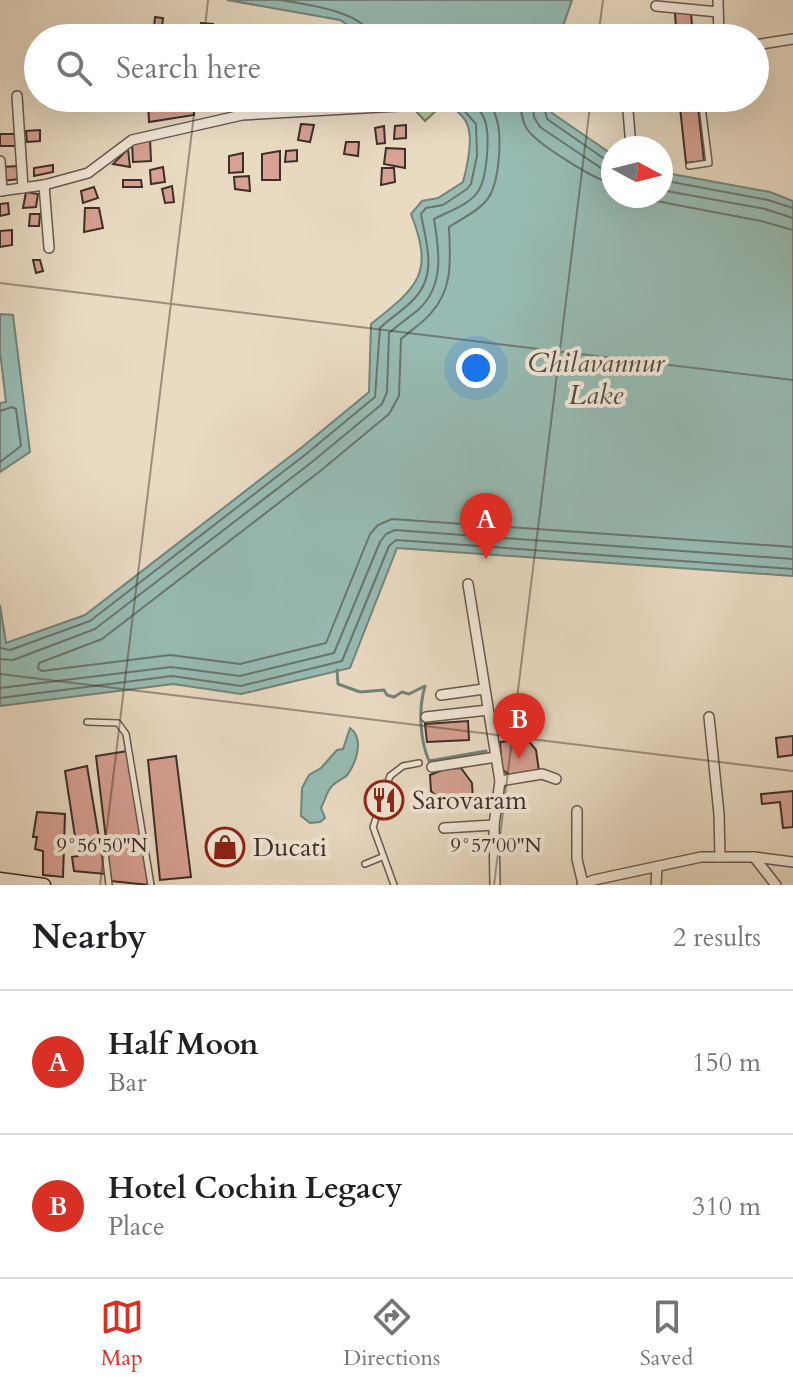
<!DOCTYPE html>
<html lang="en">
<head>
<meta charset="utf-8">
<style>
	body { margin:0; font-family:Cardo,serif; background:#f6f6f6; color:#202124 }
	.compass { position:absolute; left:601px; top:136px; width:72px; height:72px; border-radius:50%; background:#fff; box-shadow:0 8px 32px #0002; rotate:97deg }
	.you { position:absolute; left:476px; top:368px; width:28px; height:28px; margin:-20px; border:6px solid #fff; border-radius:50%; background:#1a73e8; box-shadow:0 0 0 12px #1a73e833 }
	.badge { display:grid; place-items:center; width:52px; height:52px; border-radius:50%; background:#d93025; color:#fff; font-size:26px; font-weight:700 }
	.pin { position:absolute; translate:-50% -66px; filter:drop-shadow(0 2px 4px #0008) }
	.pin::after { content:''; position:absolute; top:42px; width:28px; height:24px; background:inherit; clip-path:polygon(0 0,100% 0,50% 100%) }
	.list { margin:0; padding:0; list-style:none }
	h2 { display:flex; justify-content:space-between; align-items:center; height:104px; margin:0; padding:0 32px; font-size:34px }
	h2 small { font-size:26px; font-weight:400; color:#757577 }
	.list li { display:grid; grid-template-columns:52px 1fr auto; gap:24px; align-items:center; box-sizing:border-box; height:144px; padding:0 32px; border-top:2px solid #e0e0e0 }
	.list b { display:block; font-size:30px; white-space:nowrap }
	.list p { margin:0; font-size:26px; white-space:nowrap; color:#757577 }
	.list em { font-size:26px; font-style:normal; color:#757577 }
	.icon { flex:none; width:44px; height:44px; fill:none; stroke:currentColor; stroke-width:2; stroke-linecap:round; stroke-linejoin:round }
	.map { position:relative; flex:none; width:793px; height:885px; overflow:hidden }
	.search { position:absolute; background:#fff; box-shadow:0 8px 32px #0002; left:24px; right:24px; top:24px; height:88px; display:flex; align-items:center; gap:20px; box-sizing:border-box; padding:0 28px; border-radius:44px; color:#757577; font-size:30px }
	.sheet { height:392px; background:#fff }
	nav { display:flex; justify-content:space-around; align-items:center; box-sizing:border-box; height:112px; border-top:2px solid #e0e0e0; background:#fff; font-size:22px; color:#757577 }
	nav a { display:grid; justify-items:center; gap:4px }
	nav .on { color:#d93025 }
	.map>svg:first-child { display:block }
	.green { fill:#b1c198; stroke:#777860; stroke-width:2 }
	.water { fill:#97bbb3; stroke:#73837c; stroke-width:2 }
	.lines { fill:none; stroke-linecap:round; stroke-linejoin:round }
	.shore { stroke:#6a756e; stroke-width:2 }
	.stream { stroke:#73837c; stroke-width:3 }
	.building { fill:#d7a193; stroke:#3d2f29; stroke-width:2 }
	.lane-casing { stroke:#685a4f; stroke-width:8 }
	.street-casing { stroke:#685a4f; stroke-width:12 }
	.secondary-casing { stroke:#3d2f29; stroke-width:15 }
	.lane { stroke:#f1e7d7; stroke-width:5 }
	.street { stroke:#f1e7d7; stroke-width:9 }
	.secondary { stroke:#f1e7d7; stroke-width:12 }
	.ticks { fill:none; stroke:#3d2f29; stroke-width:2; stroke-opacity:0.45 }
	.labels { text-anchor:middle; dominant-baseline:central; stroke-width:8; stroke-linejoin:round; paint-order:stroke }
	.poi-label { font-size:26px; fill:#3d2f29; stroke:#f1e7d7; text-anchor:start }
	.water-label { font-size:28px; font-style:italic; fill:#4f4b45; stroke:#f1e7d7 }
	.ticks-label { font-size:20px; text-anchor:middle; fill:#3d2f29; stroke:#f1e7d7; stroke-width:8; stroke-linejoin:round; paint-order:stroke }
</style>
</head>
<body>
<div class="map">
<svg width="793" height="885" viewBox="0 0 793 885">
	<rect width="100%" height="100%" fill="#e9dac2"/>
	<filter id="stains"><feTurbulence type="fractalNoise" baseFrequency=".0025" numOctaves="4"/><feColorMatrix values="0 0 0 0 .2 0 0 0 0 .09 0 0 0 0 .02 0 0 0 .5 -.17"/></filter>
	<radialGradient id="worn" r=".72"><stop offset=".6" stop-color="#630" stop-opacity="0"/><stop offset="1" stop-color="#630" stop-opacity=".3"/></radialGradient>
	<polygon class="green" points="422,98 431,98 439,108 425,121 411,106"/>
	<g class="water">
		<polygon points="227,0 572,0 559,38 368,38 340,20"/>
		<path d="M 439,98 L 550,98 L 552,113 L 613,155 L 613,196 L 661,196 L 661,172 L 770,192 L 793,201 L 793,576 L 397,548 L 350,668 L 241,694 L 173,684 L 0,706 L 0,605 L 6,643 L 85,615 L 301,448 L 369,392 L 371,324 C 417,287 435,275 411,214 L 422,201 L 438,198 L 463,182 C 467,167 474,139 467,124 C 463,113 448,105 439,98 Z"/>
		<polygon points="0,314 13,315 30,452 0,472 0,403 6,402 0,352"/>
		<path d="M 350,728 C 364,738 357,761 348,774 C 343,780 333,782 329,790 C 326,795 324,802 321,808 L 325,818 L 320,822 L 310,823 L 301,816 L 302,788 L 309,775 L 321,768 L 337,750 L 343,749 Z"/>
	</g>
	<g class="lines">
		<g class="shore">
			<path d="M 280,0 C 302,4 367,11 371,38"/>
			<path d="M 484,98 C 489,103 493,108 495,114 C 503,133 500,185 486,201 C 477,212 461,219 449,227 C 450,258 454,288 431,313 C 423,323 411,330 401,339 L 399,396 L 389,414 L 319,472 L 102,639 L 39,663 L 38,669 L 42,671 L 170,655 L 240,664 L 326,643 L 370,534 L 378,525 L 392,519 L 793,547"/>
			<path d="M 520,98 C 521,108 521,120 527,129 C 536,143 597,182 613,183"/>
			<polyline points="532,98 534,117 540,127 601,168 613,171"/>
			<polyline points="542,98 547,119 606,160 613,161"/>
			<polyline points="661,180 768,200 793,208"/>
			<polyline points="661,190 765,209 793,218"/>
			<polyline points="644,196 656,201 761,221 793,230"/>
			<polyline points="0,411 12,407 16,409 21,446 0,462"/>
			<path d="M 0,648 L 10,650 L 90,621 L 306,454 L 375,397 L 380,328 C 390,318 404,310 414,299 C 438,274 426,243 421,214 L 426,208 L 443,205 L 467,189 L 471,184 L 477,156 L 476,124 L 453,98"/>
			<path d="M 0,659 L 13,660 L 95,629 L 312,462 L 382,404 L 387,392 L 389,333 C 399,324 410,317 419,309 C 445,285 439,249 434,219 C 447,212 467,206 477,193 C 487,180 491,134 484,118 C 481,111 474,104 469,98"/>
			<polyline points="0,688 171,667 240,676 334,653 380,542 386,534 395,530 793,559"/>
			<polyline points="0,698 172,676 241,686 342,661 389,546 396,540 793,569"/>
		</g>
		<path class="stream" d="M 337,670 L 338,684 L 360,692 L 384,690 L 387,695 L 394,697 L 402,692 L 409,694 L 425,686 C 418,709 420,740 429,761 L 486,751"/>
	</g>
	<g class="building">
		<polygon points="691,12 692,27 676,28 675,13"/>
		<polygon points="155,17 163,18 162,27 154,27"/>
		<polygon points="201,23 213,24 213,38 201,38"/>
		<polygon points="133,26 149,27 149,34 133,35"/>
		<polygon points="712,29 713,38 694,38 693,32"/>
		<polygon points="66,98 78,98 78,105 66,104"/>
		<polygon points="166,98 193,98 194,115 149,122 148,101"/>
		<polygon points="679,98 697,98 704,161 686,163"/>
		<polygon points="250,99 251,111 236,112 234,100"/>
		<polygon points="301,124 314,125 310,142 298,140"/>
		<polygon points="406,125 406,138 394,139 395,126"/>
		<polygon points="384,126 385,143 377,144 375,128"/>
		<polygon points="40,130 40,141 27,142 26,131"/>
		<rect x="0" y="134" width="17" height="12"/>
		<polygon points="150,139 151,161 133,162 132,143"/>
		<polygon points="346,142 359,142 358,156 344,154"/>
		<polygon points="386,148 405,149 405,168 384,164"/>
		<polygon points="128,149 130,167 113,164"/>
		<polygon points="297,150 297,161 285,162 286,151"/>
		<polygon points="280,151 280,180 262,180 262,154"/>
		<polygon points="243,153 243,172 229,173 229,156"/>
		<polygon points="53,165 53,172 34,176 34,168"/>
		<polygon points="18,166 20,179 3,181 2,167"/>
		<polygon points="163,167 165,182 151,184 150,170"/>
		<polygon points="382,168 394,168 395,182 381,185"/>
		<polygon points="249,176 250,191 235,189 234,177"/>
		<polygon points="123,180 141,180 142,187 123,187"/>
		<polygon points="172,186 174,202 165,203 162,189"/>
		<polygon points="94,187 98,198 83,203 81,191"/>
		<polygon points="26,192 38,194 36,207 23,208"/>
		<polygon points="8,203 9,214 0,216 0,204"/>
		<polygon points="85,208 99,208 103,228 84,232"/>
		<polygon points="30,214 40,214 39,226 29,226"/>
		<polygon points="12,230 12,245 0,247 0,231"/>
		<polygon points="33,260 40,260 43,271 36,273"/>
		<polygon points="468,721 469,740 427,742 425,724"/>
		<polygon points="793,736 793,755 778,757 776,738"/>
		<polygon points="527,739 536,750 539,771 510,776 502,769 500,742"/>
		<polygon points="128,751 149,885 111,881 96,756"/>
		<polygon points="176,756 191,877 160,880 148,760"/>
		<polygon points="87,766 105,874 74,871 72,857 78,856 65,771"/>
		<polygon points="461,768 472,783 473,801 444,805 431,791 430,775 445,769"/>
		<polygon points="793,791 793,827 783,828 780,802 762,804 761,794"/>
		<polygon points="37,812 65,814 63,877 43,875 43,851 35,849 37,837 33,837"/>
	</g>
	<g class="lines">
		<defs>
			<g id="lane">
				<polyline points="689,166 709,163 701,98"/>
				<polyline points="87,722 118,723 126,734 151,885"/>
				<polyline points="104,844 109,885"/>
				<polyline points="365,864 382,857"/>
				<polyline points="394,885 373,827 390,776 403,766 419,763"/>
			</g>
			<g id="street">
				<polyline points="718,0 719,38"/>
				<polyline points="656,6 718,12"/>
				<polyline points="755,45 793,39"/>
				<polyline points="17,96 23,188"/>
				<polyline points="627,98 631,147"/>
				<polyline points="0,161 2,191"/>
				<polyline points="44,185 49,248"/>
				<polyline points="0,191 44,185 88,173 132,140 242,115 399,106"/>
				<polyline points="468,584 500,781 494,825 495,885"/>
				<polyline points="441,695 484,689"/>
				<polyline points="426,717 488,710"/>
				<polyline points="709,717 719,814 720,857"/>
				<polyline points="432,767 496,757"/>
				<polyline points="500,781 542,774 556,779"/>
				<polyline points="577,811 577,859 583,884"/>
				<polyline points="444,828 494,825"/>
				<polyline points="754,857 776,885"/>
				<polyline points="582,885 594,880 701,857 754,857 793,862"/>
				<polyline points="656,885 657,867"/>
			</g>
			<polyline id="secondary" points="0,879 44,885"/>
		</defs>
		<use href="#lane" class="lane-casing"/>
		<use href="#street" class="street-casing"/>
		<use href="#secondary" class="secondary-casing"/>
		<use href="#lane" class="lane"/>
		<use href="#street" class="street"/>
		<use href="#secondary" class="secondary"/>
	</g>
	<path class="ticks" d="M 204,38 L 208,0M 598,38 L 603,0M 0,283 L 793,380M 0,674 L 793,771M 100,885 L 196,98M 494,885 L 591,98"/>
	<defs>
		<symbol id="restaurant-ring" viewBox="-11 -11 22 22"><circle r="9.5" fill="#f1e7d7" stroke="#8f2418" stroke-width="1.5"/><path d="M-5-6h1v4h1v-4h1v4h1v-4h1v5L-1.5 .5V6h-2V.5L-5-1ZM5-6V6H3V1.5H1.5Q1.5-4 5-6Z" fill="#8f2418"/></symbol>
		<symbol id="shop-ring" viewBox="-11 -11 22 22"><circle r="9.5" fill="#f1e7d7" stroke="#8f2418" stroke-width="1.5"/><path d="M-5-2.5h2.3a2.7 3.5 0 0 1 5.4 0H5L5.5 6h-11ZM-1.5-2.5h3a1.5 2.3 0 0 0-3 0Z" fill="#8f2418"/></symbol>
	</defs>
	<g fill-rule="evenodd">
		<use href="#restaurant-ring" x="362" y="778" width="44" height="44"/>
		<use href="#shop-ring" x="203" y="825" width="44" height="44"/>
	</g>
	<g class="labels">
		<g class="poi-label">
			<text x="412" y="800">Sarovaram</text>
			<text x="253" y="847">Ducati</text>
		</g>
		<g class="water-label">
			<text x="596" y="363">Chilavannur<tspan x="596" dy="32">Lake</tspan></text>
		</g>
	</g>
	<g class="ticks-label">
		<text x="102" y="852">9°56'50"N</text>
		<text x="496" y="852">9°57'00"N</text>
	</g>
	<rect width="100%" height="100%" filter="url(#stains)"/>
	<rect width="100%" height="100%" fill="url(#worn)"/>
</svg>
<svg class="compass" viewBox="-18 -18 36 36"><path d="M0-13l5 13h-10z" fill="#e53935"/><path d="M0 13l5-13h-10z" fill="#757577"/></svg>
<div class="you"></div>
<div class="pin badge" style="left:486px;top:559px">A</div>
<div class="pin badge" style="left:519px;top:759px">B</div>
<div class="search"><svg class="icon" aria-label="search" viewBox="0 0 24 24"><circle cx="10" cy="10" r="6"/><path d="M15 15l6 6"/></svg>Search here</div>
</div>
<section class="sheet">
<h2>Nearby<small>2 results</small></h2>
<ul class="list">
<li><span class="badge">A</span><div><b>Half Moon</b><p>Bar</p></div><em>150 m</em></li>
<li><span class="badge">B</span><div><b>Hotel Cochin Legacy</b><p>Place</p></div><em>310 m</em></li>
</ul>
</section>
<nav>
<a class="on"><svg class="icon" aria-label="map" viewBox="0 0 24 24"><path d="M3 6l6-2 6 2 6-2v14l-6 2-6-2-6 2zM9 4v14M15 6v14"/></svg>Map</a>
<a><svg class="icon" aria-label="directions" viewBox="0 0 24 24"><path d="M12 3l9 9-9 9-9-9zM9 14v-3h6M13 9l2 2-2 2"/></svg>Directions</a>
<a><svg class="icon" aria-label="saved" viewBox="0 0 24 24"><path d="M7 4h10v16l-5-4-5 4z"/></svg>Saved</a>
</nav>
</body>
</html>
